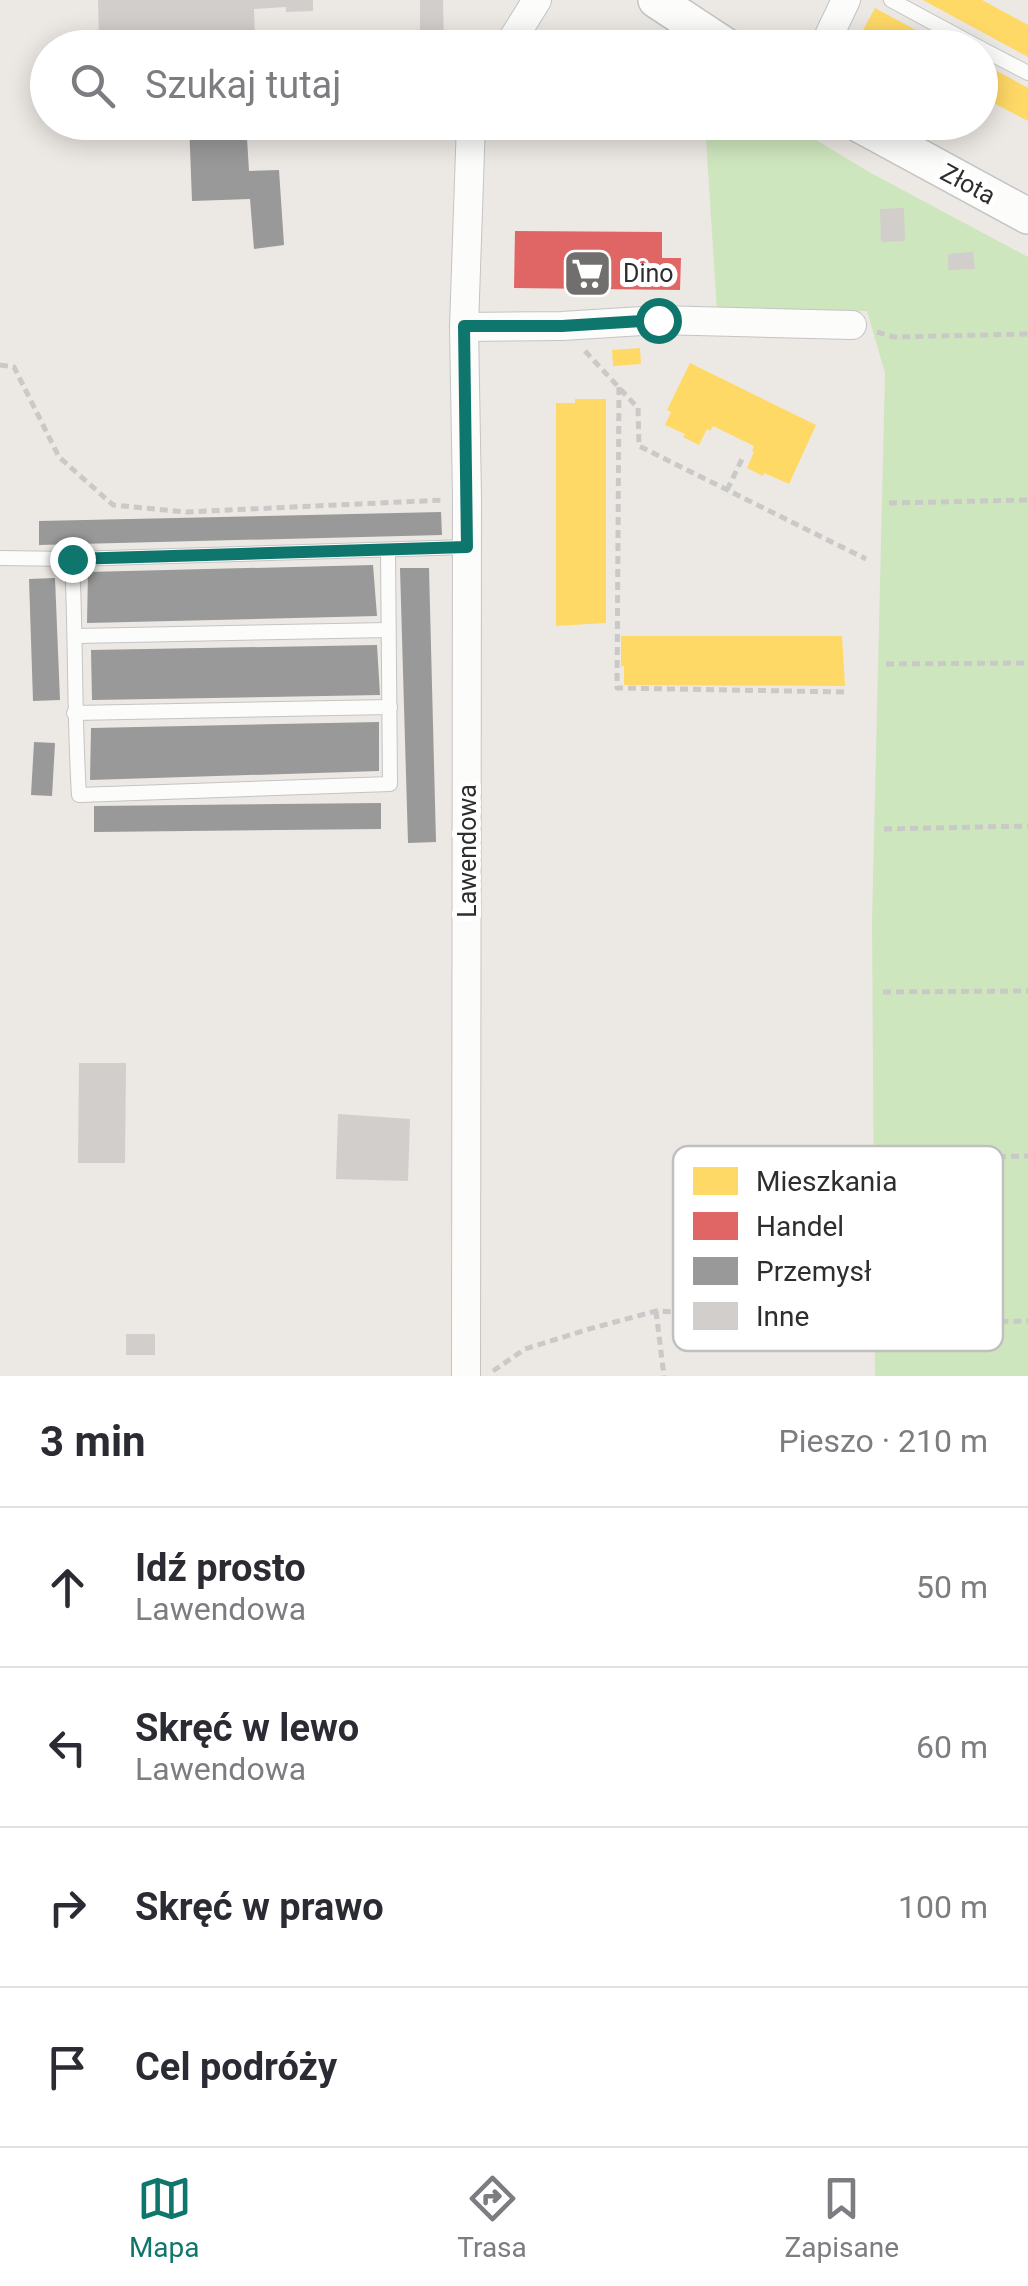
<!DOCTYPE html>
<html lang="pl">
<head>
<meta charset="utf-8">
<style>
	body { margin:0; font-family:Roboto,sans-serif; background:#f2f2f3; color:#2b2b33 }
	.stop { position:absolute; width:30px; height:30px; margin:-22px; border:8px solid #0f766e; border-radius:50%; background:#fff }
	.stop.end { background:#0f766e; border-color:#fff; box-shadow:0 2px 10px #0008 }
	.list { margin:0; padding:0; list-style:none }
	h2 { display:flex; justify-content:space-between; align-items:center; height:130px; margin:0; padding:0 40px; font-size:42px }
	h2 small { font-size:32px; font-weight:400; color:#7c7c81 }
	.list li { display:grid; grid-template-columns:65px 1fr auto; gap:30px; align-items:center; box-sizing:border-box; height:160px; padding:0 40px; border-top:2px solid #e1e1e2 }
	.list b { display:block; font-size:38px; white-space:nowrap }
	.list p { margin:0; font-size:32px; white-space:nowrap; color:#7c7c81 }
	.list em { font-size:32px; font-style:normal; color:#7c7c81 }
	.icon { flex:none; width:55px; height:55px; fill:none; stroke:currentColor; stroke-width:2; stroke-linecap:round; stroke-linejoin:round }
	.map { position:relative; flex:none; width:1028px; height:1376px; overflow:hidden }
	.search { position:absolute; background:#fff; box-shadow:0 5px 25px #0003; left:30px; right:30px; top:30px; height:110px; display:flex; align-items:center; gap:25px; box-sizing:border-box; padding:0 35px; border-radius:55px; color:#7c7c81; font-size:38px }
	.sheet { height:770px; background:#fff }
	nav { display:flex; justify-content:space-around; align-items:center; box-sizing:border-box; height:140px; border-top:2px solid #e1e1e2; background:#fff; font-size:28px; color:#7c7c81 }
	nav a { display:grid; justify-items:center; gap:5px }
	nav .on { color:#0f766e }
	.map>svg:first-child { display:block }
	.green { fill:#cee6be }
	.homes { fill:#ffd966 }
	.shops { fill:#e06666 }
	.industry { fill:#999 }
	.building { fill:#d1cecb }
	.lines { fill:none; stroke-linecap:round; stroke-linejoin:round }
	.service-casing { stroke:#c5c4c5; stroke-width:16 }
	.minor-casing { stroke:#c5c4c5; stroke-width:30 }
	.tertiary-casing { stroke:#c5c4c5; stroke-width:38 }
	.path { stroke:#c9c9c8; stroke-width:5; stroke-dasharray:8 5; stroke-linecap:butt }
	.service { stroke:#fcfcfb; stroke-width:14 }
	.minor { stroke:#fcfcfb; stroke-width:28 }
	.tertiary { stroke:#fcfcfb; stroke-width:35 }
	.route { stroke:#0f766e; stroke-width:12 }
	.labels { text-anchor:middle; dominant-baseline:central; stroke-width:10; stroke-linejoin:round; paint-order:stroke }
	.street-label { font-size:25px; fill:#2e2e2e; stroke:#fff }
	.poi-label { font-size:25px; fill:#2e2e2e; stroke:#fff; text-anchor:start }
	.key { fill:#fff; stroke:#c0c0c0; stroke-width:2.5 }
	.key-label { font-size:28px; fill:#2e2e2e }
</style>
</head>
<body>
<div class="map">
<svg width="1028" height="1376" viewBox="0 0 1028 1376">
	<rect width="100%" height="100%" fill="#ece8e4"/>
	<polygon class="green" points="705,123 788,123 869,172 1028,257 1028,1376 875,1376 872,921 885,373 867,311 717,312"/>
	<g class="homes">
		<polygon points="923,0 982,0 1028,25 1028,57"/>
		<polygon points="875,8 938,42 947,48 890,48 862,32"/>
		<polygon points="980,66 996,74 997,71 1028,88 1028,121 980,96"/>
		<polygon points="640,348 641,364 613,366 612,350"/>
		<polygon points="690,363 816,425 789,484 764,473 763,476 747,468 754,452 752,451 754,446 713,426 710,431 707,429 699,445 683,437 685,434 665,425 671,412 667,410"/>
		<polygon points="575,399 606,399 606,623 556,626 556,403 575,403"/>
		<polygon points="621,636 842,636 845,686 624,685 624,666 621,667"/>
	</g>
	<polygon class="shops" points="515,231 662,232 662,258 681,258 680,290 514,288"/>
	<g class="industry">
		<polygon points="189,122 246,122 249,171 279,170 284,245 254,249 250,199 192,201"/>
		<polygon points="441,512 442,535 39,545 39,521"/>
		<polygon points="373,565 377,616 87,623 88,572"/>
		<polygon points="400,568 429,568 436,842 408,843"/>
		<polygon points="55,578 60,700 33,701 29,579"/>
		<polygon points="377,645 380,695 92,700 91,650"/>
		<polygon points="379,722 379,771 90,780 91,728"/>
		<polygon points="34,742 55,743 52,796 31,795"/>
		<polygon points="381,803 381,829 94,832 94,806"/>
	</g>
	<g class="building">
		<polygon points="98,0 313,0 313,11 286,12 286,7 254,9 255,41 186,44 185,33 99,37"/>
		<polygon points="420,0 443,0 444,48 420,48"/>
		<polygon points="370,37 370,48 282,48 281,40"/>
		<polygon points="904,208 905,241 881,242 880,209"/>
		<polygon points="973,252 975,269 948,270 948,254"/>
		<polygon points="79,1063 126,1063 125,1163 78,1163"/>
		<polygon points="338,1114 410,1119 408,1181 336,1179"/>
		<rect x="126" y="1334" width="29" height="21"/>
	</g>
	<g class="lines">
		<defs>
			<g id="service">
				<polyline points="891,0 980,48"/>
				<polyline points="980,48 1028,73"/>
				<polyline points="0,558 72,559 467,547"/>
				<path d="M 72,559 C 76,638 74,716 79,795 L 390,784 L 388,550"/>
				<polyline points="76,636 388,630"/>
				<polyline points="74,713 390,707"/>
			</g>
			<g id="minor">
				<polyline points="507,48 537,0"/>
				<polyline points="823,48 846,0"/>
				<polyline points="464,327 562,326 658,320 852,325"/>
				<polyline points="466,1376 467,498 464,327 471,122"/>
			</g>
			<g id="tertiary">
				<polyline points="656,0 729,48"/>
				<polyline points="855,122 1028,216"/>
			</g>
		</defs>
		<use href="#service" class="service-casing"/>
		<use href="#minor" class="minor-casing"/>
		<use href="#tertiary" class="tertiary-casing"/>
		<g class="path">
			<polyline points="877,332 894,337 1028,334"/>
			<polyline points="585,351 638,408 639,446 866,559"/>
			<polyline points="0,365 14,367 59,457 113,505 186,512 444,500"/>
			<polyline points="619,387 617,688 845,692"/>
			<polyline points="727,490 744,455"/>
			<polyline points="889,503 1028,500"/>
			<polyline points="886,664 1028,663"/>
			<polyline points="884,829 1028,826"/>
			<polyline points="883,992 1028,991"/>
			<polyline points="881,1159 1028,1156"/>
			<polyline points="656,1311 664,1376"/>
			<polyline points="493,1371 525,1349 589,1329 656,1311 887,1323 1028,1321"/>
		</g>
		<use href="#service" class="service"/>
		<use href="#minor" class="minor"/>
		<use href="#tertiary" class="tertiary"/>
	</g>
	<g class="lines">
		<polyline class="route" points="72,559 467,547 464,326 562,326 658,320"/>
	</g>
	<defs>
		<symbol id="supermarket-square" viewBox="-11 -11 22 22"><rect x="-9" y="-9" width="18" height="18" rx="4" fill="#706f6e" stroke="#fff"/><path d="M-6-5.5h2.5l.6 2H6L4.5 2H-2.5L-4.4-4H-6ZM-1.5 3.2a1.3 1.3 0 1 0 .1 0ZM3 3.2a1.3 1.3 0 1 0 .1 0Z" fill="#fff"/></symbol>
	</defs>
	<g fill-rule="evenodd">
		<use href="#supermarket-square" x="560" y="246" width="55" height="55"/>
	</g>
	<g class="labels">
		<g class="street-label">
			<text transform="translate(968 184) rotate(28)">Złota</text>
			<text transform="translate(467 851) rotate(-90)">Lawendowa</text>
		</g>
		<g class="poi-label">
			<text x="623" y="273">Dino</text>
		</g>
	</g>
	<rect x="673" y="1146" width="330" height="205" rx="15" class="key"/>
	<rect x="693" y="1167" width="45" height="28" fill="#ffd966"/>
	<rect x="693" y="1212" width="45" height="28" fill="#e06666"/>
	<rect x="693" y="1257" width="45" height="28" fill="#999"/>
	<rect x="693" y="1302" width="45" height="28" fill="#d1cecb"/>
	<g class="key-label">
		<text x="756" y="1191">Mieszkania</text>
		<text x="756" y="1236">Handel</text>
		<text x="756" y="1281">Przemysł</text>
		<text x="756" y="1326">Inne</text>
	</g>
</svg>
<div class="stop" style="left:658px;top:320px"></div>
<div class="stop end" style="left:72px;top:559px"></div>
<div class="search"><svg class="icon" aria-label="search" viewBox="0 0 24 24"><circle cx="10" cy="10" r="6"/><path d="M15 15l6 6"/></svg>Szukaj tutaj</div>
</div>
<section class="sheet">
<h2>3 min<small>Pieszo · 210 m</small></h2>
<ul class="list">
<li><svg class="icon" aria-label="ahead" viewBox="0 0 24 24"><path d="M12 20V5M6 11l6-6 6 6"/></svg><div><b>Idź prosto</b><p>Lawendowa</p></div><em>50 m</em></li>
<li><svg class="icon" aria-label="left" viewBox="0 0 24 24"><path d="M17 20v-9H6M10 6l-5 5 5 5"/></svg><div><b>Skręć w lewo</b><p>Lawendowa</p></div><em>60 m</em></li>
<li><svg class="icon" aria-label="right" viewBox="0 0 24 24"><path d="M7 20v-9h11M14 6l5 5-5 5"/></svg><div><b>Skręć w prawo</b></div><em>100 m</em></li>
<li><svg class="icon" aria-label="arrive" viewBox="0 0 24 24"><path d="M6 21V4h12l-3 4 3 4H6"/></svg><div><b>Cel podróży</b></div></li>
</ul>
</section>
<nav>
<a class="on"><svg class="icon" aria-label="map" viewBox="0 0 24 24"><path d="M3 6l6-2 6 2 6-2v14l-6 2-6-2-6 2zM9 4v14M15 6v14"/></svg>Mapa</a>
<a><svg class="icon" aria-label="directions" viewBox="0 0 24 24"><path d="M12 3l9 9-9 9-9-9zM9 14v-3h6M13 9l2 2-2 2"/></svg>Trasa</a>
<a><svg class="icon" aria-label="saved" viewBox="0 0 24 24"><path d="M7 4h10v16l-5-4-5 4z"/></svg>Zapisane</a>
</nav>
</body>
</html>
